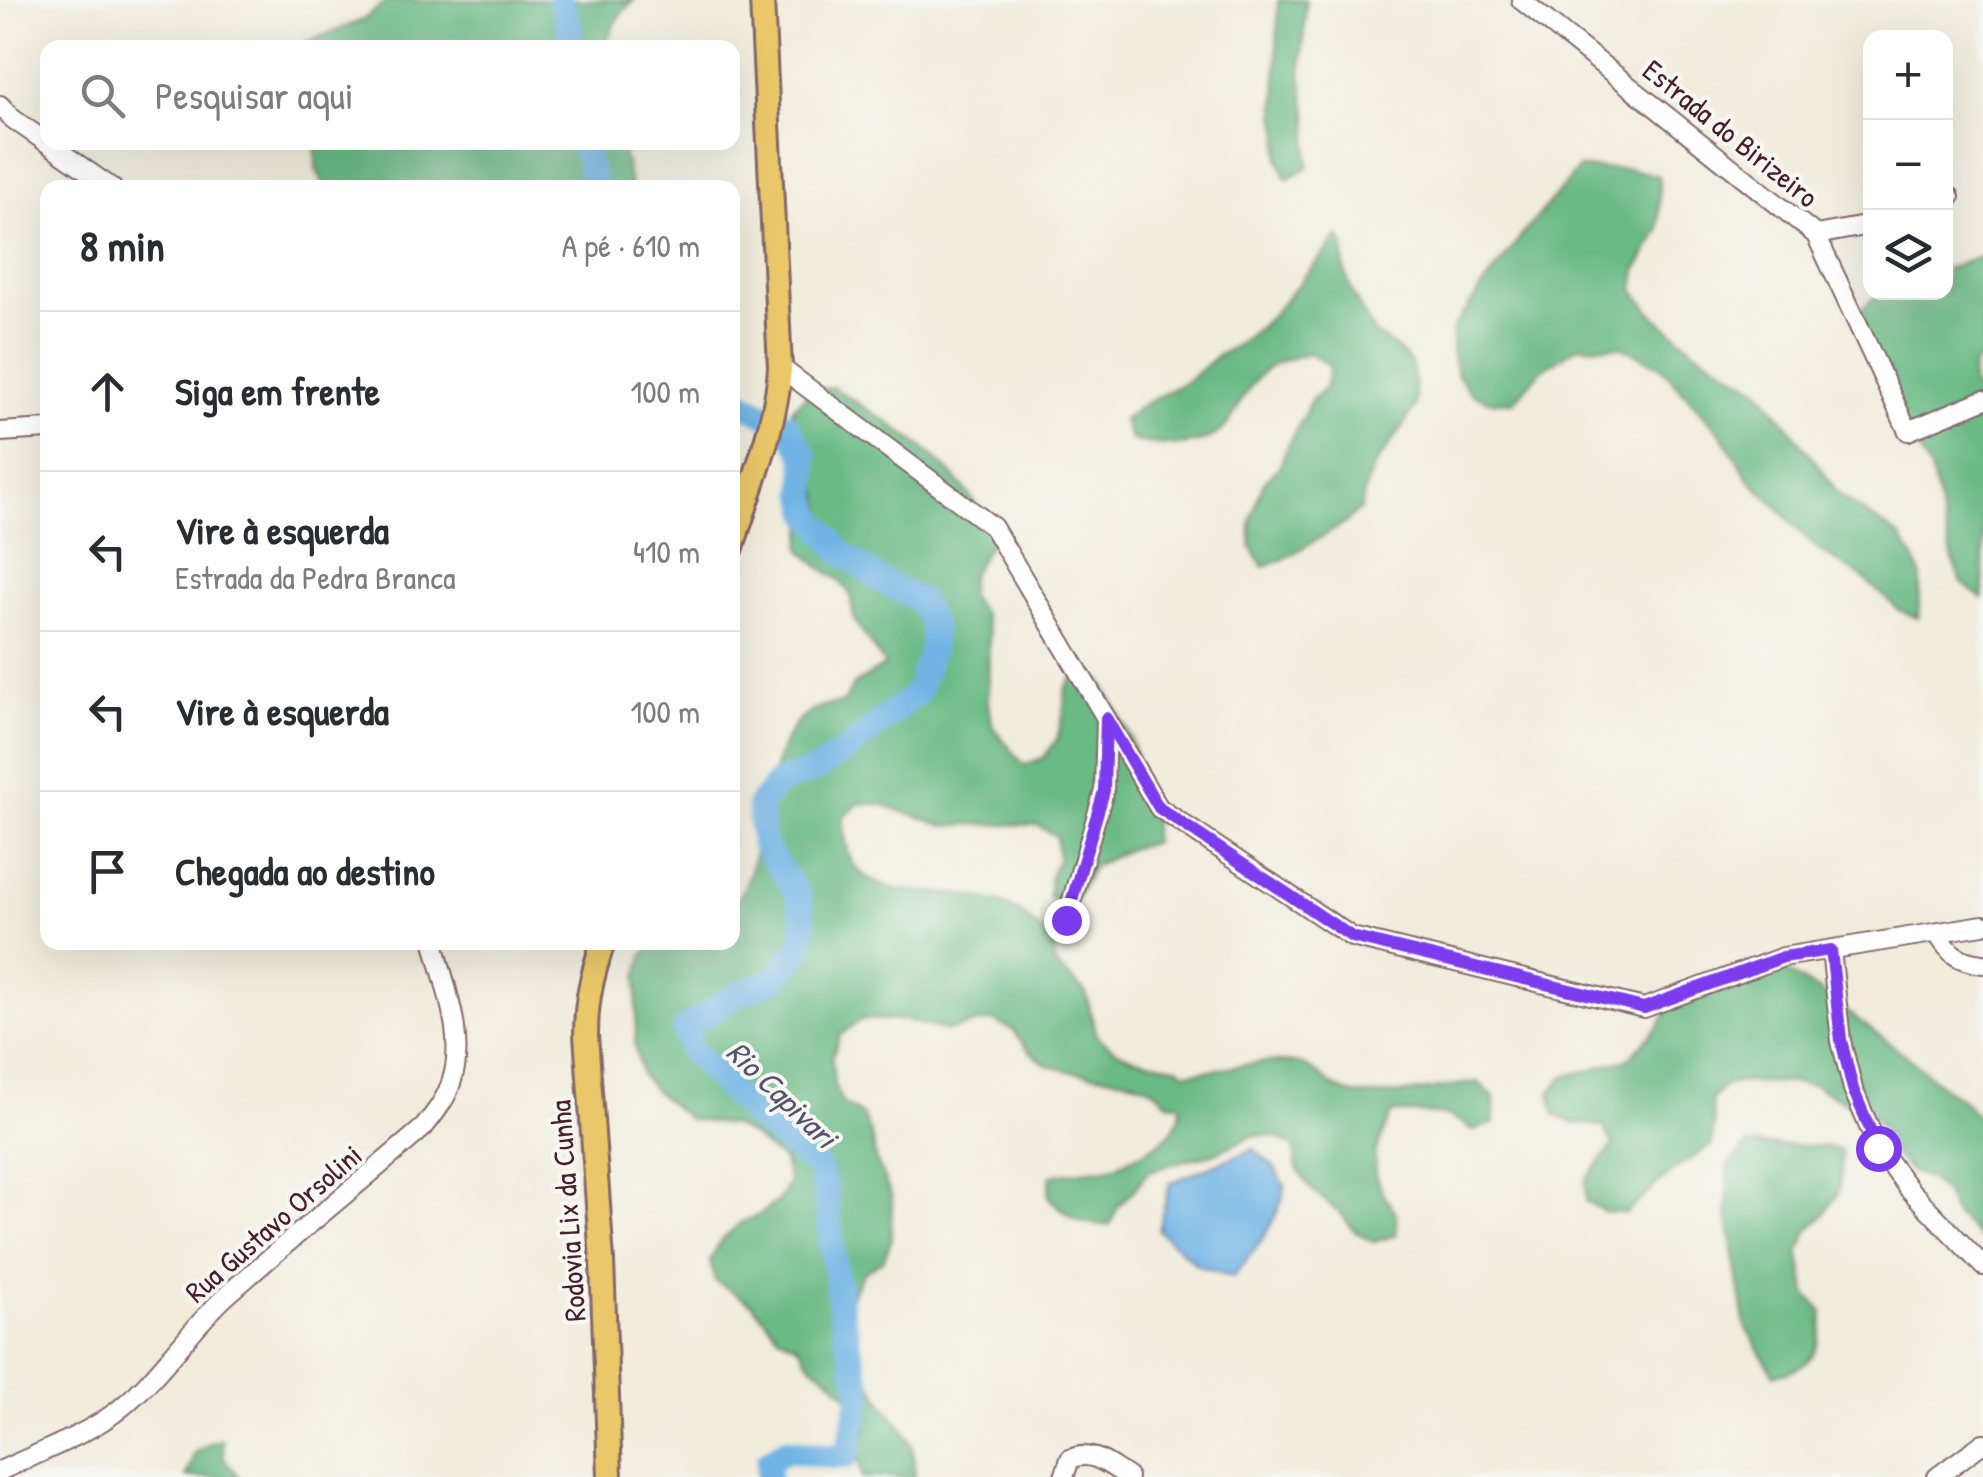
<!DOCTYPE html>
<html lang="pt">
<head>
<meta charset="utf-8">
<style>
	body { margin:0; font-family:"Patrick Hand",sans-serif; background:#f2f2f3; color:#2b2b33 }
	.controls { position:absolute; right:30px; top:30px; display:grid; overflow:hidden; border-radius:20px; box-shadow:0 10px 40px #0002 }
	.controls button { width:90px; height:90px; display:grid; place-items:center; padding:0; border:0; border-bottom:2px solid #e1e1e2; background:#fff; color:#2b2b33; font:50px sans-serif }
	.stop { position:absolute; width:30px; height:30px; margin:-22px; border:8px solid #7c3aed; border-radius:50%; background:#fff }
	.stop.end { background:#7c3aed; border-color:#fff; box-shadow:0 2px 10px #0008 }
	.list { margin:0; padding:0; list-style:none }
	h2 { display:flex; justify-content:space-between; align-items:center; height:130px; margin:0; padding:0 40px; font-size:42px }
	h2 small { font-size:32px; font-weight:400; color:#7c7c81 }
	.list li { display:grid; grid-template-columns:65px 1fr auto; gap:30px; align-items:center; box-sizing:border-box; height:160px; padding:0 40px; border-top:2px solid #e1e1e2 }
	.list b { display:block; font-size:38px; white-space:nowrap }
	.list p { margin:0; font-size:32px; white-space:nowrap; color:#7c7c81 }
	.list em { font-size:32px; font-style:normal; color:#7c7c81 }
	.icon { flex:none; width:55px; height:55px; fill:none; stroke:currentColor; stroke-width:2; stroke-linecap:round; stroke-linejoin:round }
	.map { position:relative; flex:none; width:1983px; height:1477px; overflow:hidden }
	.search { position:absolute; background:#fff; box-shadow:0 10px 40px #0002; left:40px; top:40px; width:700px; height:110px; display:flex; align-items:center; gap:25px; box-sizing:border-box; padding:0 35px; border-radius:20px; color:#7c7c81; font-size:38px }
	.panel { position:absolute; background:#fff; box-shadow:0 10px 40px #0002; left:40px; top:180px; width:700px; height:770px; border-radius:20px }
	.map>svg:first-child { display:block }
	.forest { fill:#6bba84; stroke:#5a6c58; stroke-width:2.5 }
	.water { fill:#6fb4e5; stroke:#5c6a88; stroke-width:2.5 }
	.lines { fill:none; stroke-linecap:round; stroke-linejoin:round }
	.river { stroke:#6fb4e5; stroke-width:25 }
	.minor-casing { stroke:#846769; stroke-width:22 }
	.major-casing { stroke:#846769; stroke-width:28 }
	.minor { stroke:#fff; stroke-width:18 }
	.major { stroke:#eac769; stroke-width:22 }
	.route { stroke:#7c3aed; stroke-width:12 }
	.labels { text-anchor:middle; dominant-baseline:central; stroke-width:8; stroke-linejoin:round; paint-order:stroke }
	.street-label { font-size:30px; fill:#4a1f2b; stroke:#f6f6f2 }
	.water-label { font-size:32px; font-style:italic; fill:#57536c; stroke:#f6f6f2 }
</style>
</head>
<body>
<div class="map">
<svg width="1983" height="1477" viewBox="0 0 1983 1477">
	<rect width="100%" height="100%" fill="#f6f6f2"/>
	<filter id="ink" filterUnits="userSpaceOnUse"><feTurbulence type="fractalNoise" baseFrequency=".01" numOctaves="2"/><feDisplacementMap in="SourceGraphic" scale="20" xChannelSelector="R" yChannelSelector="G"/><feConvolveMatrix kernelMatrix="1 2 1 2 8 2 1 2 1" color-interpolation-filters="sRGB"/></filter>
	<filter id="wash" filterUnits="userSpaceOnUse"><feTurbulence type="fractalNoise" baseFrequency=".0048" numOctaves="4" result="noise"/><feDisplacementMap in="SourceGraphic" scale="40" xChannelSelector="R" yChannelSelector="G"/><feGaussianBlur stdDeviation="2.25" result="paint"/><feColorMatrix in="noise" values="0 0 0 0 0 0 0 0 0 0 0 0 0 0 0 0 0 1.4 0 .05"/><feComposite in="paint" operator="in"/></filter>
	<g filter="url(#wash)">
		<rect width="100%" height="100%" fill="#f1ecdb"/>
		<g class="forest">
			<path d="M 388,0 L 634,0 C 619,14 610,27 606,47 L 251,47 L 277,47 L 302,44 L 363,20 Z"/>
			<polygon points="1278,0 1306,0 1301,74 1308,119 1308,167 1287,179 1279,159 1280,135 1276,114"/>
			<polygon points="316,143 621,143 631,187 326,187 316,169"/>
			<polygon points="1579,168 1630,169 1659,176 1659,231 1637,269 1634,290 1655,317 1695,350 1759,389 1823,471 1839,495 1900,537 1913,556 1921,575 1918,618 1899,610 1862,577 1822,552 1795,527 1779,508 1752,483 1721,434 1660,366 1622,347 1579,346 1541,370 1513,402 1489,401 1471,393 1457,374 1452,350 1453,328 1518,240"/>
			<path d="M 1339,236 L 1344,245 L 1344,269 L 1352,293 L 1375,334 L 1395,347 L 1411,363 L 1415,383 L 1415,408 L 1373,468 L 1365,488 L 1361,508 L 1344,524 L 1283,559 L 1263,567 L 1251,547 L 1251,523 L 1256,503 L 1264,482 L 1280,466 L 1289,442 L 1301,422 L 1310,402 L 1326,386 L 1330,366 L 1310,354 C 1271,360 1257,371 1239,405 C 1234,414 1229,425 1221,431 C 1197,450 1159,446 1131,440 L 1123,420 L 1144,404 L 1189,380 L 1217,356 L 1238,344 L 1258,328 L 1274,313 Z"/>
			<polygon points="1983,256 1983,357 1973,365 1972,386 1983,394 1983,599 1962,583 1954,564 1931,472 1899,415 1863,328 1863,307 1880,293 1946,292 1946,269"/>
			<path d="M 832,387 C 893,425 967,468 993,538 L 970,576 L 970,597 L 983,614 L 989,635 L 988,705 L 993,727 L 1024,765 L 1043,758 L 1057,739 L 1063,717 L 1066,688 L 1080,669 L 1101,680 L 1130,737 L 1153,821 L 1153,843 L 1131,848 L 1093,866 L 1074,904 L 1049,898 L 1050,876 L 1058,858 L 1056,836 L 1037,825 L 970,824 L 945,826 L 881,804 L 860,803 L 843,817 C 845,831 845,850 852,862 C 872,895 919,890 951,894 C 966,895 983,899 997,902 C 1018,907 1037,928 1054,941 L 1054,963 L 1086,993 L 1096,1036 L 1115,1050 L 1133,1058 L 1179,1067 L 1184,1072 C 1221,1073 1255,1058 1293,1063 C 1320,1067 1323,1085 1346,1092 C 1378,1102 1444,1086 1479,1082 L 1494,1098 L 1494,1123 L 1472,1130 C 1446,1108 1425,1114 1392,1113 L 1375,1153 L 1375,1175 L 1383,1194 L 1396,1213 L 1396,1235 L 1374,1242 L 1355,1231 L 1342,1215 L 1310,1188 L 1297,1168 L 1294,1147 L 1275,1136 L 1254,1135 L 1213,1154 L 1170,1164 L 1148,1172 L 1134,1190 L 1118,1206 L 1110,1225 C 1077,1225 1072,1218 1048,1197 L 1051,1176 C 1071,1171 1097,1171 1115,1166 C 1123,1164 1130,1158 1137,1155 C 1159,1144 1181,1132 1181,1104 L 1168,1102 L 1152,1088 L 1133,1080 L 1069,1071 L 1047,1065 L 1029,1051 L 1013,1030 L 994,1021 L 972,1024 L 948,1031 L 905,1020 L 862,1019 L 840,1035 L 832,1057 L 834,1084 L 842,1103 L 863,1116 L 871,1135 L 876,1160 L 892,1198 L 891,1241 L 883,1260 L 863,1273 L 853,1292 L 844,1310 L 841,1332 L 886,1408 L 902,1427 L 912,1446 L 915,1477 L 862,1477 L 858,1448 L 867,1429 L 859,1410 L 846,1394 L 830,1378 L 811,1364 L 798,1345 L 779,1336 L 752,1304 L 715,1281 L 710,1260 L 721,1241 L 740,1223 L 759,1215 L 778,1201 L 789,1183 L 784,1161 L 749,1134 L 731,1125 L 688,1119 L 656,1092 L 642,1076 L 635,1046 L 638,976 L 644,954 L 656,943 L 732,942 L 733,905 C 748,887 750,870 756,848 C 758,838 763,829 765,819 C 773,779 777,723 821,707 C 828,704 837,704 844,703 L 853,685 L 885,665 L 854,620 L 851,595 L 838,579 L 817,565 L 801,549 L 804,527 L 823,519 L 821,498 L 813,474 L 792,435 L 792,409 L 809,393 Z"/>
			<polygon points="1754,964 1778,967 1821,992 1912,1060 1944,1088 1962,1099 1983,1123 1983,1241 1953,1212 1945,1193 1929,1179 1910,1171 1894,1154 1886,1135 1873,1116 1814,1086 1793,1083 1747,1082 1725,1085 1711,1101 1714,1125 1711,1146 1673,1170 1626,1213 1605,1212 1586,1201 1586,1180 1613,1145 1603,1126 1573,1123 1555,1115 1550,1093 1563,1077 1628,1059 1658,1027 1683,989 1708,974"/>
			<path d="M 1748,1145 L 1821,1146 L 1841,1150 L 1841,1174 L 1837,1195 L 1824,1215 L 1808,1231 L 1799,1251 L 1807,1295 L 1823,1312 C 1822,1350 1813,1368 1774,1375 L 1746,1327 L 1727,1213 L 1728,1165 Z"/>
			<polygon points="222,1440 224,1458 239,1477 186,1477 195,1452 213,1442"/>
		</g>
		<path class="water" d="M 1253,1149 L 1274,1167 L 1285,1186 C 1279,1222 1255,1249 1233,1277 L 1197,1265 L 1158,1230 L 1170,1183 Z"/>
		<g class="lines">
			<g class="river">
				<polyline points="560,0 570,29 568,48"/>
				<polyline points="582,142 595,188"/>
				<polyline points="732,398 787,425 805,455 806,493 811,515 840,551 880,580 920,601 932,623 932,647 917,693 845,751 815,770 778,783 759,805 763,844 799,896 804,927 800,948 777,978 734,996 684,1029 691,1050 756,1118 817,1166 825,1190 842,1318 861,1392 847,1456 828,1456 786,1450 768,1462 768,1477"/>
			</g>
		</g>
	</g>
	<g filter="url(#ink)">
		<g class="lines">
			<defs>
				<g id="minor">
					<polyline points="1521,0 1816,235 1908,431 1983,400"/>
					<polyline points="0,105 13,119 112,188"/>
					<polyline points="1946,199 1950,197"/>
					<polyline points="1816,235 1870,225"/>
					<polyline points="780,367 993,527 1159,808 1352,937 1644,1008 1783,957 1983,925"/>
					<polyline points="0,432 48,429"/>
					<polyline points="1066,920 1104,791 1106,718"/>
					<path d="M 1937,933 C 1950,954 1957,961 1983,964"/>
					<polyline points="1831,950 1841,1041 1853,1089 1878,1148 1909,1189 1983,1266"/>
					<path d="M 0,1471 C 36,1454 93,1432 122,1407 C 161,1375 189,1330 226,1296 C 291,1238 359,1184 424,1127 C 435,1113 447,1098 452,1080 C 466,1037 444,985 434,942"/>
					<path d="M 1064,1477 L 1070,1459 C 1092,1449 1109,1465 1128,1477"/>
					<polyline points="1937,1477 1983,1443"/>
				</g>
				<g id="major">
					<path d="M 732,547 C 749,492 777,423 780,367 L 762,0"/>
					<path d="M 603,942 C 592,976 586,1000 586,1035 L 602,1261 L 610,1477"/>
				</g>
			</defs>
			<use href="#minor" class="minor-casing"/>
			<use href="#major" class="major-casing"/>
			<use href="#minor" class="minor"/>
			<use href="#major" class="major"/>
		</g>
	</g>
	<g class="lines" filter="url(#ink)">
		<polyline class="route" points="1066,920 1104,791 1106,718 1159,808 1352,937 1644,1008 1783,957 1831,950 1841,1040 1853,1089 1878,1148"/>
	</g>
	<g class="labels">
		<g class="street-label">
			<text transform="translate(1731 133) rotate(39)">Estrada do Birizeiro</text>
			<text transform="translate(567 1211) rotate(-94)">Rodovia Lix da Cunha</text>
			<text transform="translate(273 1223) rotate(-41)">Rua Gustavo Orsolini</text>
		</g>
		<g class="water-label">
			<text transform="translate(782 1094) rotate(44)">Rio Capivari</text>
		</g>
	</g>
</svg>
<div class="controls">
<button>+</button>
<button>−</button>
<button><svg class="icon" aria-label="layers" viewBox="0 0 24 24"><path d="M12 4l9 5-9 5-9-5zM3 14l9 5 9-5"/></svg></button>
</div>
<div class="stop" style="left:1878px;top:1148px"></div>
<div class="stop end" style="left:1066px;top:920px"></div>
<div class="search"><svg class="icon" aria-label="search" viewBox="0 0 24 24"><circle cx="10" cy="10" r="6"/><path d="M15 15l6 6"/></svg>Pesquisar aqui</div>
<section class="panel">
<h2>8 min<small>A pé · 610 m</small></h2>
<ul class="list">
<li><svg class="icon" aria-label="ahead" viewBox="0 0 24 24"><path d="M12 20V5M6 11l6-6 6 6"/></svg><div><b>Siga em frente</b></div><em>100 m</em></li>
<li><svg class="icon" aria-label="left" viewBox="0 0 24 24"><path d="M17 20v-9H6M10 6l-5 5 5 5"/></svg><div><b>Vire à esquerda</b><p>Estrada da Pedra Branca</p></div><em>410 m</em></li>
<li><svg class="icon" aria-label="left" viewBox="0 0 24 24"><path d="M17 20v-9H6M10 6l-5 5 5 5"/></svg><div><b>Vire à esquerda</b></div><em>100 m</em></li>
<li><svg class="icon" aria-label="arrive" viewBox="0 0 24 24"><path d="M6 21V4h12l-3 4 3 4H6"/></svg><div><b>Chegada ao destino</b></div></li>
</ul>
</section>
</div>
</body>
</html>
